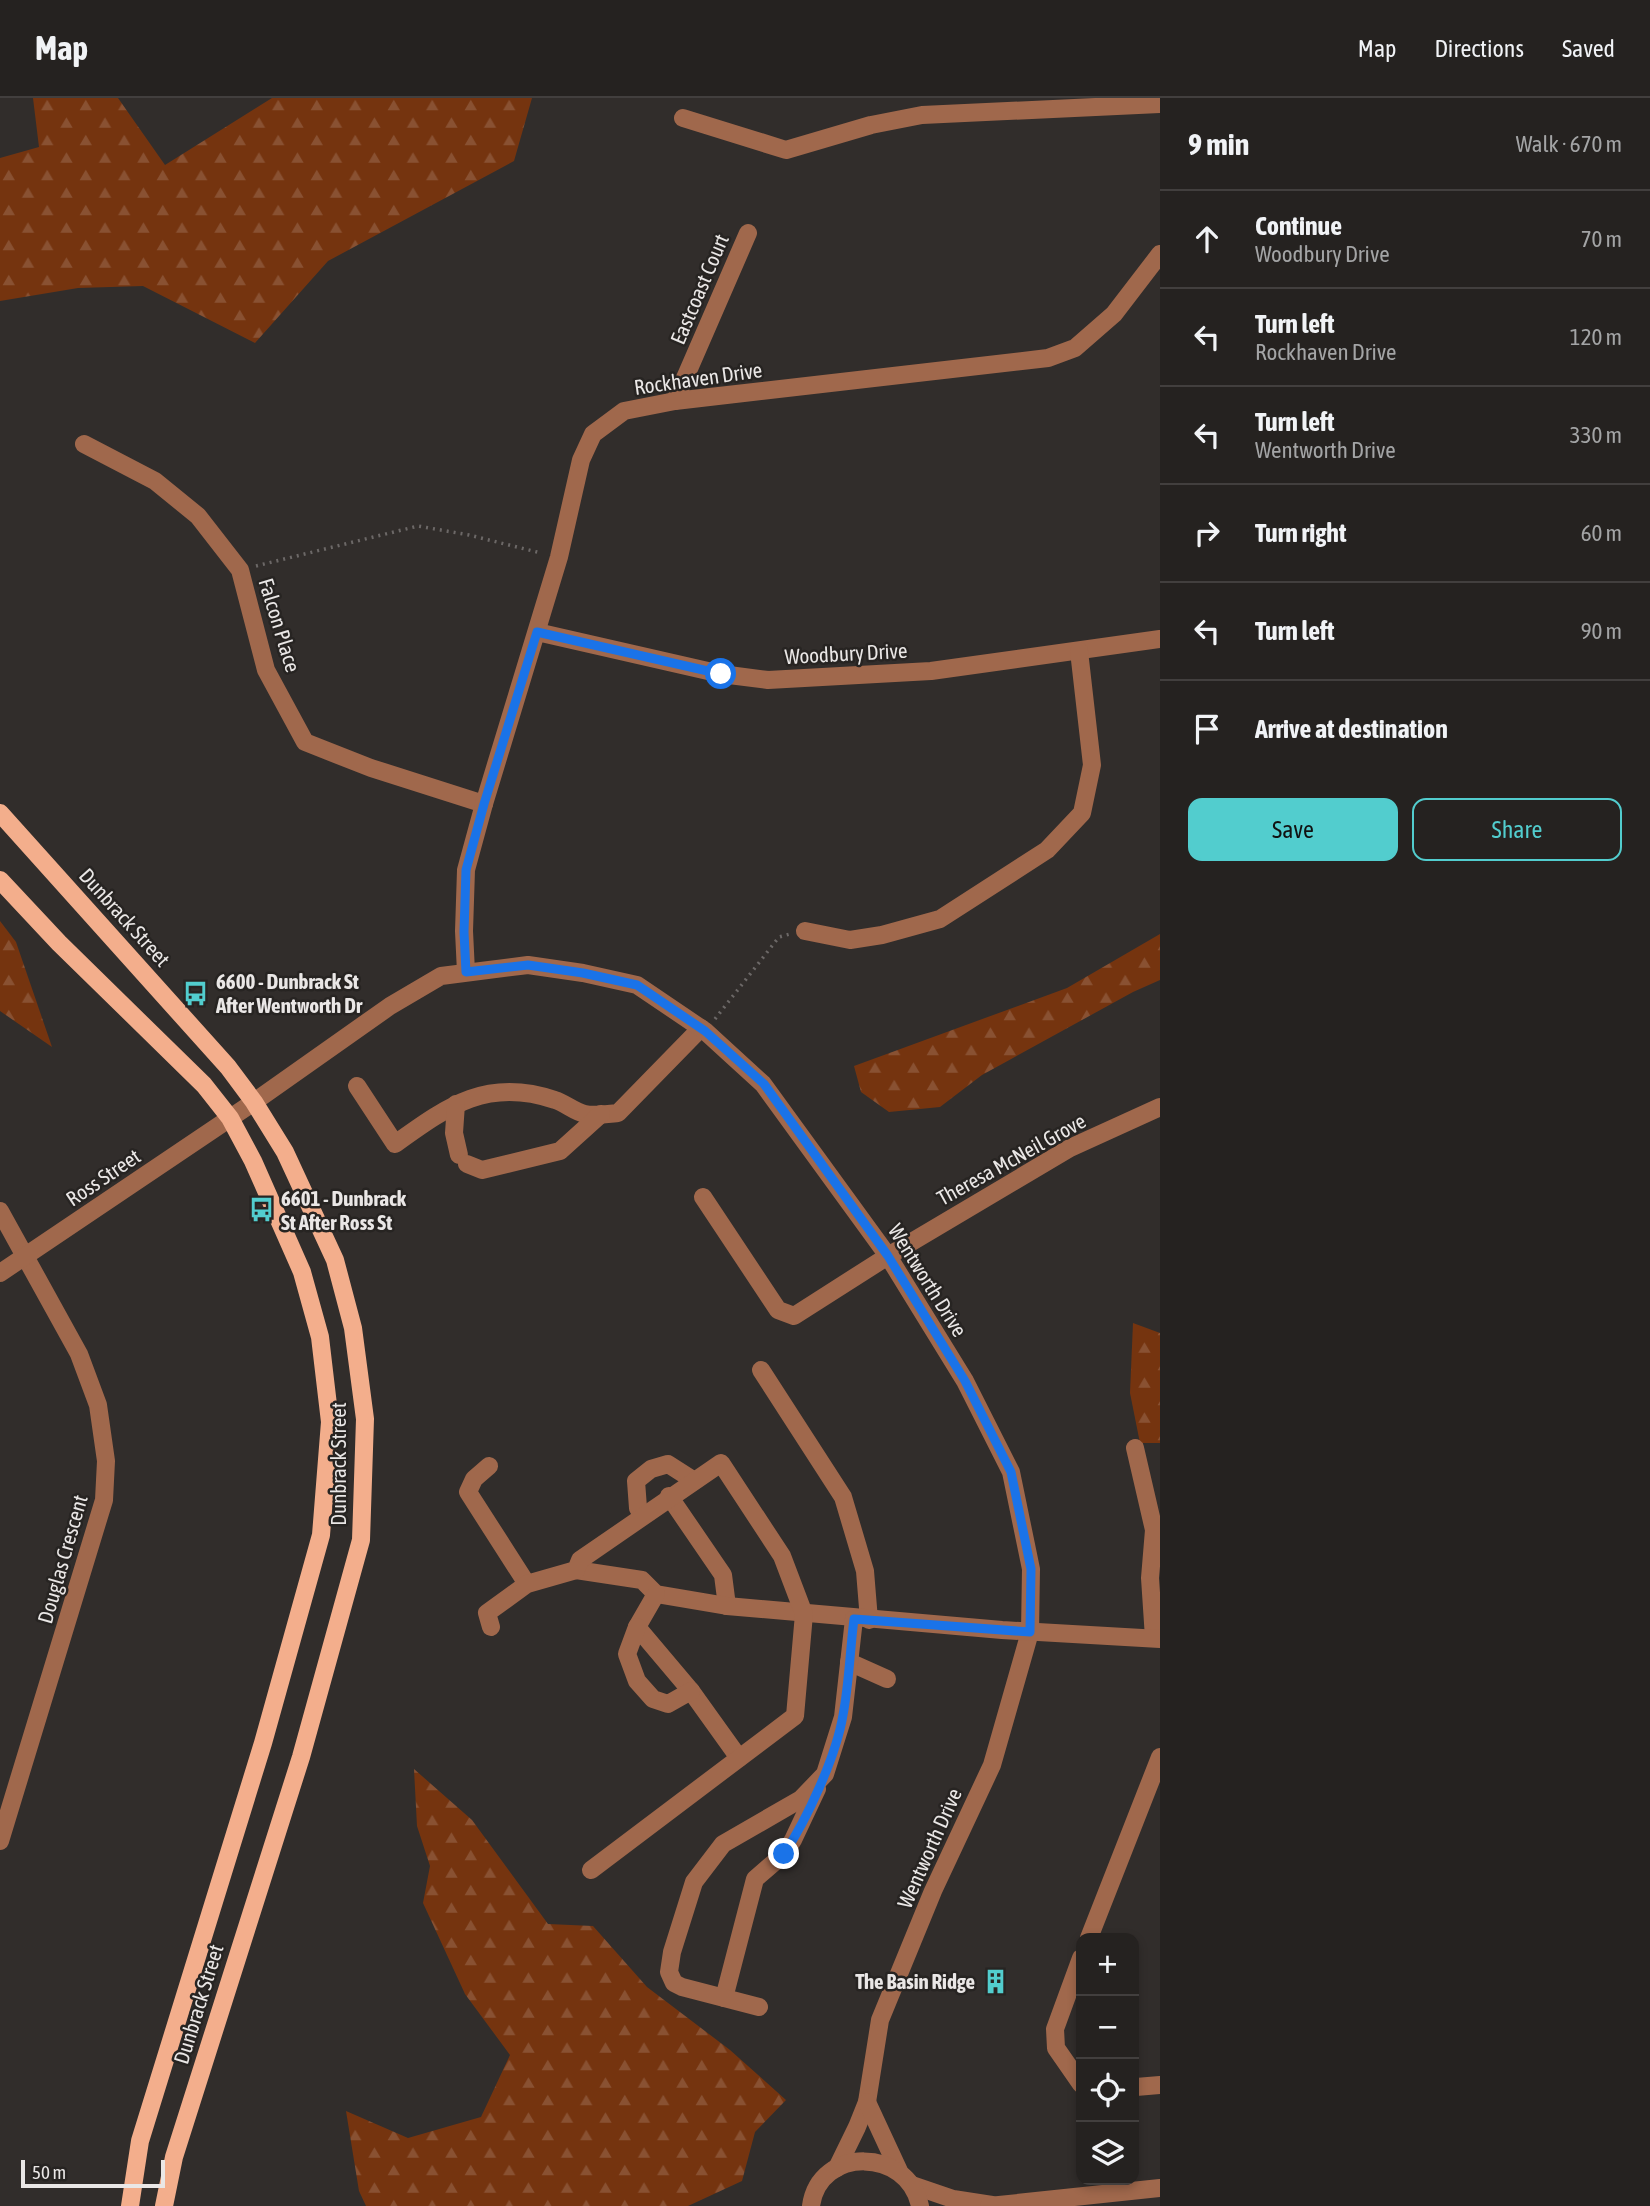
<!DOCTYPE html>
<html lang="en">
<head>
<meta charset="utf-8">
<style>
	body { margin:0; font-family:"Asap Condensed",sans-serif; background:#2d2a29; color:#f1f3f6 }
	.controls { position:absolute; right:21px; bottom:21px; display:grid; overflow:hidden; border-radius:14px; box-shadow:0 4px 10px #0003 }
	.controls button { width:63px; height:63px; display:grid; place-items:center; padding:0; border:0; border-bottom:2px solid #423f3e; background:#252220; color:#f1f3f6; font:35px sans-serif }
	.scale { position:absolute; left:21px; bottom:18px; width:144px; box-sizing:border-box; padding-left:7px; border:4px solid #eae7e6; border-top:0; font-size:19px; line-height:24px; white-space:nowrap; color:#eae7e6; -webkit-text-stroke:5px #272422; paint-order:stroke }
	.stop { position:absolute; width:21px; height:21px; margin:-16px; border:5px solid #1a73e8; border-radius:50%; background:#fff }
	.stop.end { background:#1a73e8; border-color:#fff; box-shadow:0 2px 7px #0008 }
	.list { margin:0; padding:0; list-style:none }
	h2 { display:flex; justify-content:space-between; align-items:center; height:91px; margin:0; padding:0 28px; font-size:30px }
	h2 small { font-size:23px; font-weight:400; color:#a3a4a5 }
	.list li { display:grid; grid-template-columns:46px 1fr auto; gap:21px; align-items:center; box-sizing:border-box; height:98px; padding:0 28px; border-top:2px solid #423f3e }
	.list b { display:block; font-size:26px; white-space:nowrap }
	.list p { margin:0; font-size:23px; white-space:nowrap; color:#a3a4a5 }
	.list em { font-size:23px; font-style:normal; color:#a3a4a5 }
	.actions { display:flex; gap:14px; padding:21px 28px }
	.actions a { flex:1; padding:16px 0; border:2px solid #52cdce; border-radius:14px; text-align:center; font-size:24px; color:#52cdce }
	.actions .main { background:#52cdce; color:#111 }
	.icon { flex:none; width:38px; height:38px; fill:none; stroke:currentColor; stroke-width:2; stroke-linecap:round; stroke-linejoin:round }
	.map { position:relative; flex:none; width:1160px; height:2108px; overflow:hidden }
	header { display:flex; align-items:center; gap:42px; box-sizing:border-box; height:98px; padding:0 35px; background:#252220; border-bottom:2px solid #423f3e }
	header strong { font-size:33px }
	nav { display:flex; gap:38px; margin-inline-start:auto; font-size:24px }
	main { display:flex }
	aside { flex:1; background:#252220 }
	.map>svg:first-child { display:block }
	.forest { fill:url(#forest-firs) }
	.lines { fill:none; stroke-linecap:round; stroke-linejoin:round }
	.path { stroke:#6c6867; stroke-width:3.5; stroke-dasharray:2 5; stroke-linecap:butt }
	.minor { stroke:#a0684c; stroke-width:18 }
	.major { stroke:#f3ae8c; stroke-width:18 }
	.route { stroke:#1a73e8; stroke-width:9 }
	.labels { text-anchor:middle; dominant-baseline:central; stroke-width:5; stroke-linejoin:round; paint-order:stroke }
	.street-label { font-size:21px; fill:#eae7e6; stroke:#272422 }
	.poi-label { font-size:21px; font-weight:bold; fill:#eae7e6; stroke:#272422; text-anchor:start }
</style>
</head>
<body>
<header>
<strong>Map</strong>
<nav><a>Map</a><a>Directions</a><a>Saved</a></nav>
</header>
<main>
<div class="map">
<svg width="1160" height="2108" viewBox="0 0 1160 2108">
	<defs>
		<pattern id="forest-firs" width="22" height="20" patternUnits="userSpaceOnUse" patternTransform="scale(1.75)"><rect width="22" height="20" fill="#75340f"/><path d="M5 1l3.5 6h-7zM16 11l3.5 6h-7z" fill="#895132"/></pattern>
	</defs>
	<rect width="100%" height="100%" fill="#312d2b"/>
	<g class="forest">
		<polygon points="33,0 118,0 165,67 272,0 532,0 514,63 328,163 255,245 143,188 78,190 0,203 0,60 39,49"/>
		<polygon points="0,823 16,844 52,949 0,913"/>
		<polygon points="1160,836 1160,882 1133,894 982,977 940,1009 889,1014 861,994 854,968 1067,890"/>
		<polygon points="1133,1225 1160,1235 1160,1345 1140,1345 1130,1295"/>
		<polygon points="414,1671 472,1722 548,1826 593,1828 647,1889 730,1952 786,2002 755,2034 742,2083 688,2108 366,2108 359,2093 346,2013 408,2040 481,2019 510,1957 465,1896 423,1805 430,1768 417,1728"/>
	</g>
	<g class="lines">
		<g class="path">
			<polyline points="256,468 418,428 469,437 541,455"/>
			<polyline points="715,921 779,839 790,836"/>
		</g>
		<g class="minor">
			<polyline points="683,20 786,52 871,27 922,17 1160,6"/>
			<polyline points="675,303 748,135"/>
			<polyline points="84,346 155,383 198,418 240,472 266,572 305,644 371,670 484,706"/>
			<polyline points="537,534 721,576 768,582 931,573 1160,541"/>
			<polyline points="805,833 850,842 882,837 940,821 1047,752 1082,715 1092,667 1079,553"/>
			<polyline points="466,874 464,833 466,772 484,706 559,459 581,362 593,336 624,313 675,303 1048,260 1075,250 1114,216 1160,156"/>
			<path d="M 357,988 L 395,1046 C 448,1008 487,979 555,1002 C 565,1005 575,1014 585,1016 C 594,1018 608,1016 618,1015 L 701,930"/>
			<polyline points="456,1006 454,1035 459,1057"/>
			<polyline points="467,1066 482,1072 560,1053 601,1016"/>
			<polyline points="703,1099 778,1212 794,1218 888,1158 1070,1050 1160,1009"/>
			<polyline points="0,1113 79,1256 98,1307 106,1363 104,1402 0,1743"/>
			<polyline points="0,1175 254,1004 390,908 441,878 528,867 583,875 637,887 705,933 763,986 888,1158 965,1283 1011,1374 1031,1471 1030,1534 992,1667 933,1793 880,1922 867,2004 857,2029 837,2070"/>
			<polyline points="761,1272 843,1399 865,1473 869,1522"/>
			<polyline points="1135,1350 1154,1432 1150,1480 1154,1540"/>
			<polyline points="489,1368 474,1381 468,1394 527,1486"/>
			<polyline points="669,1398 723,1477 727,1508"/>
			<polyline points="642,1417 638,1410 636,1383 651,1371 668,1366 693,1382"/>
			<polyline points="576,1472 642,1482 656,1496 727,1508 1002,1532 1160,1541"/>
			<polyline points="656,1496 637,1529 691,1593 739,1660"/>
			<polyline points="491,1529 487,1515 527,1486 576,1472 580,1462 721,1365 782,1458 804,1516 795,1618 591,1772"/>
			<polyline points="637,1529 627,1556 637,1583 653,1601 668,1606 691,1593"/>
			<polyline points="849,1564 887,1581"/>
			<polyline points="1089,1840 1160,1659"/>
			<polyline points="1081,1860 1055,1931 1056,1950 1081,1986"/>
			<polyline points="724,1900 755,1781 784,1756 793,1742 817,1691"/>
			<polyline points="759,1909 682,1889 674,1885 669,1874 672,1854 694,1784 723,1746 801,1701 825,1676 843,1619 854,1521"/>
			<polyline points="1136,1989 1160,1987"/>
			<polyline points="867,2004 899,2073"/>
			<polyline points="912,2087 953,2101 992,2107"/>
			<path d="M 811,2108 C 819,2048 908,2049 920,2108"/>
			<polyline points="989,2108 1160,2090"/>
		</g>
		<g class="major">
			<polyline points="0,715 228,969 254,1004 285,1054 335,1162 353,1230 365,1321 361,1442 301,1659 174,2059 164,2108"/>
			<polyline points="0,782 59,845 204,987 230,1020 253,1063 302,1174 320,1239 330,1324 321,1437 263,1645 140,2043 130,2108"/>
		</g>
	</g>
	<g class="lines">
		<path class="route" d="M 721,576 L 537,534 L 484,706 L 466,772 L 464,834 L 466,874 L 528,867 L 583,875 L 637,887 L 705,933 L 764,986 L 888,1158 L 965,1283 L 1011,1374 L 1031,1471 L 1030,1534 L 854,1521 C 850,1552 849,1586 843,1617 C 836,1659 807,1721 784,1756"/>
	</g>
	<defs>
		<symbol id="bus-bare" viewBox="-9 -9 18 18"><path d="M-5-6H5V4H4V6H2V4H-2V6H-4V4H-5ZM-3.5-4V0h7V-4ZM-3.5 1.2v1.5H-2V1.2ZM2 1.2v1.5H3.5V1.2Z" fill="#52cdce" stroke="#272422" stroke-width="2.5" paint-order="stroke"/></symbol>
		<symbol id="building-bare" viewBox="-9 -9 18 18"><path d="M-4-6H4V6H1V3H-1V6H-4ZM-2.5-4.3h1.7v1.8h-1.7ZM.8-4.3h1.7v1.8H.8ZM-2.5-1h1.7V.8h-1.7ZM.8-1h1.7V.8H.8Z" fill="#52cdce" stroke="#272422" stroke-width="2.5" paint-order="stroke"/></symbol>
	</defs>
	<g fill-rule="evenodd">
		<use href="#bus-bare" x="178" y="878" width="35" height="35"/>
		<use href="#bus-bare" x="244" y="1094" width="35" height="35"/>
		<use href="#building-bare" x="978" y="1866" width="35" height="35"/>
	</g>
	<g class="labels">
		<g class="street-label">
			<text transform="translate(699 191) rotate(-67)">Eastcoast Court</text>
			<text transform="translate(698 280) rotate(-8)">Rockhaven Drive</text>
			<text transform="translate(280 527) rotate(73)">Falcon Place</text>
			<text transform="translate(846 555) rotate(-3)">Woodbury Drive</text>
			<text transform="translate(125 819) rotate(48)">Dunbrack Street</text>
			<text transform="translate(1011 1061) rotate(-29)">Theresa McNeil Grove</text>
			<text transform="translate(103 1079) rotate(-34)">Ross Street</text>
			<text transform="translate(928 1182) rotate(58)">Wentworth Drive</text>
			<text transform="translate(338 1366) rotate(-90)">Dunbrack Street</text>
			<text transform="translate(62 1461) rotate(-74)">Douglas Crescent</text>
			<text transform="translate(929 1750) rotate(-66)">Wentworth Drive</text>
			<text transform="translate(198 1906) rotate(-73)">Dunbrack Street</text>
		</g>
		<g class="poi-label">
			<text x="216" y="883">6600 - Dunbrack St<tspan x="216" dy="24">After Wentworth Dr</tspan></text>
			<text x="281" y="1100">6601 - Dunbrack<tspan x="281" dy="24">St After Ross St</tspan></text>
			<text x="975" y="1883" text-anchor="end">The Basin Ridge</text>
		</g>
	</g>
</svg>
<div class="controls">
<button>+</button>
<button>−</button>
<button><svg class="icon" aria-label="locate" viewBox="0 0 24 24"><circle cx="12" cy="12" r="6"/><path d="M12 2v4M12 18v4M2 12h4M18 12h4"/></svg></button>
<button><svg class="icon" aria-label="layers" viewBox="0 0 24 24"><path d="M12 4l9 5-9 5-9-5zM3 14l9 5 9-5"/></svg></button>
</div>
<div class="scale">50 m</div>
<div class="stop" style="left:721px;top:576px"></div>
<div class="stop end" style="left:784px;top:1756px"></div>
</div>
<aside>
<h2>9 min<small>Walk · 670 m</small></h2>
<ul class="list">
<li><svg class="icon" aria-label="ahead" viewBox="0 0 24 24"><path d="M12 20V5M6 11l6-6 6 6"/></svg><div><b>Continue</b><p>Woodbury Drive</p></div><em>70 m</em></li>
<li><svg class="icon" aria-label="left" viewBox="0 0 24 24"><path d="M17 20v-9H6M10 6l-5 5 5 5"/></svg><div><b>Turn left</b><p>Rockhaven Drive</p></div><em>120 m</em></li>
<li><svg class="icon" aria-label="left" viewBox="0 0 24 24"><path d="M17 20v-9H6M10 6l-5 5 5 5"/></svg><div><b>Turn left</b><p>Wentworth Drive</p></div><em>330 m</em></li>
<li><svg class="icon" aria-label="right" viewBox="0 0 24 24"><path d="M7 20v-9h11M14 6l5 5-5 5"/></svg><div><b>Turn right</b></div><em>60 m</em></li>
<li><svg class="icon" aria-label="left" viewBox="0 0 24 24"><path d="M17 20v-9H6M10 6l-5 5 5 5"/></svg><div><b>Turn left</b></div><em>90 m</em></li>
<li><svg class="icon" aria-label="arrive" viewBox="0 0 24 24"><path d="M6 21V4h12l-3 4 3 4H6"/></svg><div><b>Arrive at destination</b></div></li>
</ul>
<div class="actions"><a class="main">Save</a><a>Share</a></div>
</aside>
</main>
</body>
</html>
